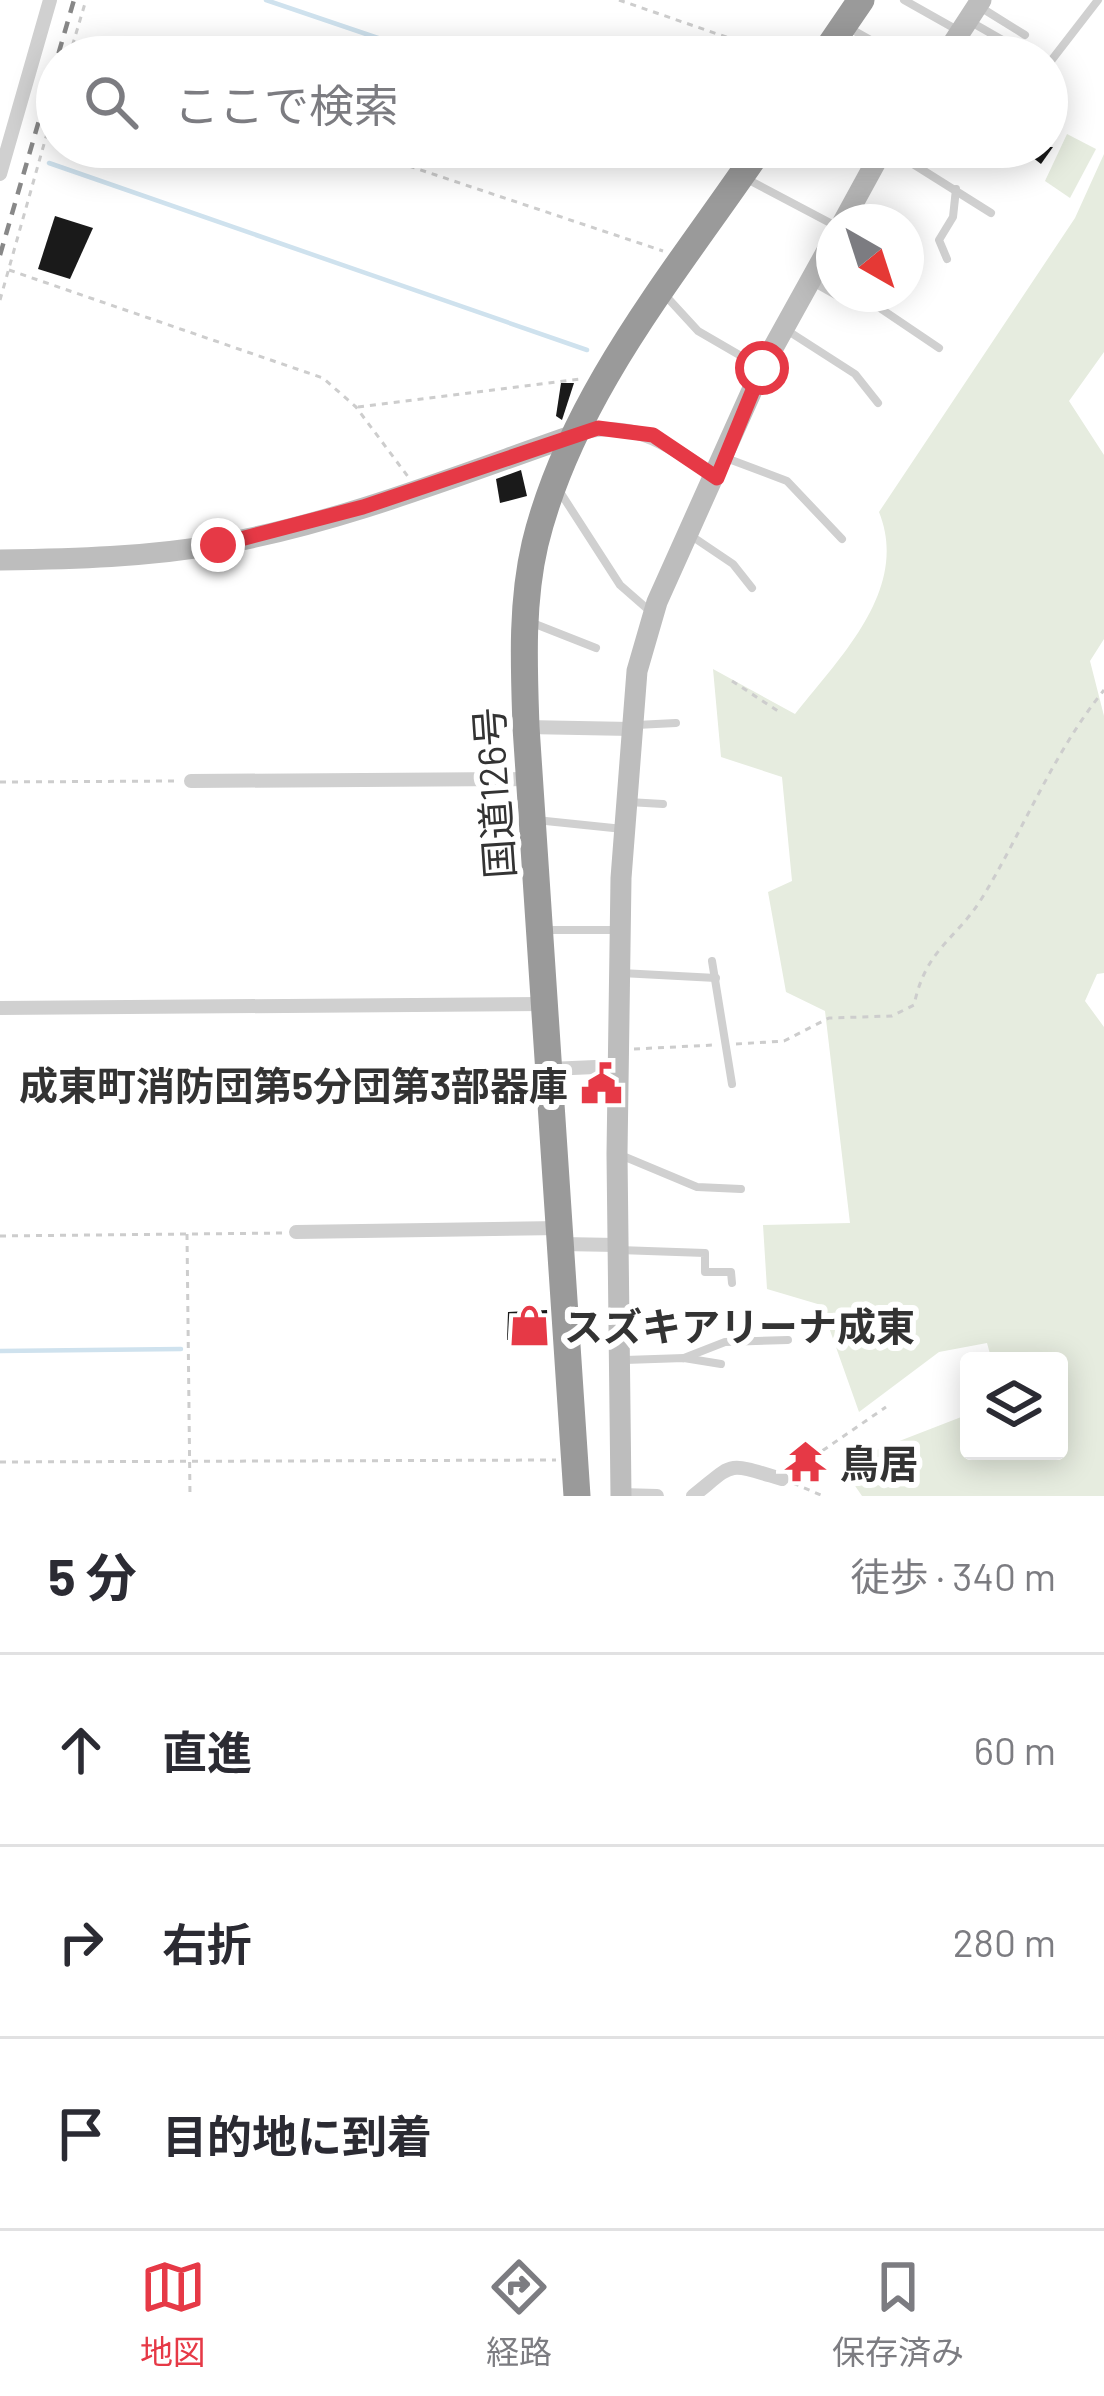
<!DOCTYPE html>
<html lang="ja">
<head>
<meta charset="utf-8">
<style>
	body { margin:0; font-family:Barlow,"Noto Sans JP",sans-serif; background:#f7f7f7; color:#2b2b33 }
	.controls { position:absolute; right:36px; bottom:36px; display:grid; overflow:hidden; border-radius:12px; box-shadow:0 6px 30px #0003 }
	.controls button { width:108px; height:108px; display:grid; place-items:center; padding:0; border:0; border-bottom:3px solid #e1e1e2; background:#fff; color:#2b2b33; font:60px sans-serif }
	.compass { position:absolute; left:816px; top:204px; width:108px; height:108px; border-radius:50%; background:#fff; box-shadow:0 6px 30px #0003; rotate:141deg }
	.stop { position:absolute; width:36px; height:36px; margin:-27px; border:9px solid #e63946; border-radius:50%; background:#fff }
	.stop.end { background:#e63946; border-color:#fff; box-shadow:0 3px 12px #0008 }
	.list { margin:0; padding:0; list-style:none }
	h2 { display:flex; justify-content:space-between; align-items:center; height:156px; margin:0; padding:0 48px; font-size:51px }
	h2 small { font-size:39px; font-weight:400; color:#7c7c81 }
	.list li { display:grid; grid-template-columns:78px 1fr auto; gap:36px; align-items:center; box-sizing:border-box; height:192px; padding:0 48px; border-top:3px solid #e1e1e2 }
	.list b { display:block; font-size:45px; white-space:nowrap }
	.list em { font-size:39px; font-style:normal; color:#7c7c81 }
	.icon { flex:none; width:66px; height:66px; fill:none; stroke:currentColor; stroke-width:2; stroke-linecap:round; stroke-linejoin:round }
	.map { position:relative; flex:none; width:1104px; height:1496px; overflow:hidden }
	.search { position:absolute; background:#fff; box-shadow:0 6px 30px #0003; left:36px; right:36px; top:36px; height:132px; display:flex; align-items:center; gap:30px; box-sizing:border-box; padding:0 42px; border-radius:66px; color:#7c7c81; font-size:45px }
	.sheet { height:732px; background:#fff }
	nav { display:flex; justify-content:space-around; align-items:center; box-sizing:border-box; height:168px; border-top:3px solid #e1e1e2; background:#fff; font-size:33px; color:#7c7c81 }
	nav a { display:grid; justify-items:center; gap:6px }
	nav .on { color:#e63946 }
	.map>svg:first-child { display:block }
	.green { fill:#e6ecdf }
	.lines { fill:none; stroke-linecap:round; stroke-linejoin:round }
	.stream { stroke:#cfe2ee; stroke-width:4.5 }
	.building { fill:#1a1a1a }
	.path { stroke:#cdcdcd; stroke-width:3; stroke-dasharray:6 6; stroke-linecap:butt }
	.lane { stroke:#d0d0d0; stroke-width:8 }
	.street { stroke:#d0d0d0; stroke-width:14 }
	.secondary { stroke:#bdbdbd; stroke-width:21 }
	.highway { stroke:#9a9a9a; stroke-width:27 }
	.rail { stroke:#888; stroke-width:4.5; stroke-dasharray:12 9; stroke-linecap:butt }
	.route { stroke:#e63946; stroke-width:15 }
	.labels { text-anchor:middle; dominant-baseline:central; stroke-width:12; stroke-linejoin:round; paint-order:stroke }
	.street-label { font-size:39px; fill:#333; stroke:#fff }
	.poi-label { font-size:39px; font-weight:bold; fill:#333; stroke:#fff; text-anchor:start }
</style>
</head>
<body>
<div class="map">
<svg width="1104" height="1496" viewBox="0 0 1104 1496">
	<rect width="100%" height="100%" fill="#fff"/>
	<g class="green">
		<polygon points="1067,134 1096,149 1070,198 1045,181"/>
		<path d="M 1104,154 L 1104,352 L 1069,401 L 1104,455 L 1104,639 L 1090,661 L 1104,716 L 1104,973 L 1097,974 L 1085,1001 L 1104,1027 L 1104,1496 L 862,1496 L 840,1464 L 969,1414 L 969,1451 L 1059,1451 L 1059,1361 L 992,1361 L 987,1343 L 939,1352 L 859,1412 L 821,1305 L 767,1289 L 763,1225 L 850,1223 L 825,1011 L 786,992 L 768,892 L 792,881 L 782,777 L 721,757 L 713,669 L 795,714 C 840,657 910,589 879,512 L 1075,218 Z"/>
	</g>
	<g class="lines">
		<g class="stream">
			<polyline points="266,0 434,57"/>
			<polyline points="700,147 701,147"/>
			<polyline points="49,163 587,350"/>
			<polyline points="0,1351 181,1349"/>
		</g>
	</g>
	<g class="building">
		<polygon points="1019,147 1053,147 1041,164"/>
		<polygon points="55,216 93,228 70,279 38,269"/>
		<polygon points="561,383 574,383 562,420 556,416"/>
		<polygon points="521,470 527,496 500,503 496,479"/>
		<polygon points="547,1310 549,1339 507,1340 508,1312"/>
	</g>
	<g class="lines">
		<g class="path">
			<polyline points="619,0 784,57"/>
			<polyline points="72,53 84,57"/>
			<polyline points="69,57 86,0"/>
			<polyline points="352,147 663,251"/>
			<polyline points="9,270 323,378 356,407 409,478"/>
			<polyline points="0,300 57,98"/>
			<polyline points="358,407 580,379"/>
			<polyline points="732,681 781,713"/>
			<polyline points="0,782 177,781"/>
			<path d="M 736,1044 L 784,1041 L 829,1018 L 892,1016 L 914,1005 C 926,948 956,940 982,898 C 1024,829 1053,753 1104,690"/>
			<polyline points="634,1049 714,1045"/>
			<polyline points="187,1234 190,1496"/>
			<polyline points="0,1236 282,1233"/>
			<polyline points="0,1462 556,1460"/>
			<polyline points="793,1471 886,1407"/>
			<polyline points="793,1483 823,1496"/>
		</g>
		<g class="lane">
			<polyline points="904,0 959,31"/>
			<polyline points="980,7 1025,35"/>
			<polyline points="971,22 1032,57"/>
			<polyline points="851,29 897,55"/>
			<polyline points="1047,66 1098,0"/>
			<polyline points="886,147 991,213"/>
			<polyline points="745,178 834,225"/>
			<polyline points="947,259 939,240 953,217 956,189"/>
			<polyline points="811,281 843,299 862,296 939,348"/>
			<polyline points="664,294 698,331 760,367"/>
			<polyline points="785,329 855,374 878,403"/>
			<polyline points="726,458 787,481 842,539"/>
			<polyline points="560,492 620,585 652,613"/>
			<polyline points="690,535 733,564 752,588"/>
			<polyline points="530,622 596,648"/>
			<polyline points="636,725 676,723"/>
			<polyline points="628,802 663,804"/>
			<polyline points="536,820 623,829"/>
			<polyline points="545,930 620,930"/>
			<polyline points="712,961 732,1084"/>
			<polyline points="621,973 716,978"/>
			<polyline points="618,1154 697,1187 741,1189"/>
			<polyline points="619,1250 705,1253 705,1272 731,1272 732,1283"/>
			<polyline points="684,1358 725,1342 788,1340"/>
			<polyline points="625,1360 684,1358 721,1364"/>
		</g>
		<g class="street">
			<polyline points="0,174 50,0"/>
			<path d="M 575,435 C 634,416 670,446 717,478"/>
			<polyline points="526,727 631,729"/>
			<polyline points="191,781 531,779"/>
			<polyline points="0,1008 545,1004"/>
			<polyline points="549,1069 619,1066"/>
			<polyline points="296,1232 560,1228"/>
			<polyline points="561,1244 617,1245"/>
			<polyline points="621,1495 657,1496"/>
			<path d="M 693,1496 C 736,1462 724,1462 782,1479"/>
		</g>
		<g class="secondary">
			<polyline points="944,57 981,0"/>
			<polyline points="843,222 884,147"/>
			<path d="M 0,560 C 73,559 149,557 221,544 C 342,522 459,475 574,435"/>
			<polyline points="621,1496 617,1154 621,878 637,671 657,602 762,368 834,238"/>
		</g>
		<g class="highway">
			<polyline points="822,57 861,0"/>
			<path d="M 577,1496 L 526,727 C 524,667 521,604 535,544 C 571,395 677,271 761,147"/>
		</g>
		<polyline class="rail" points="0,255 74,0"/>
	</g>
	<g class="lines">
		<polyline class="route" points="218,545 363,507 598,428 653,435 717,478 762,368"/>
	</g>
	<defs>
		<symbol id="civic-bare" viewBox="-9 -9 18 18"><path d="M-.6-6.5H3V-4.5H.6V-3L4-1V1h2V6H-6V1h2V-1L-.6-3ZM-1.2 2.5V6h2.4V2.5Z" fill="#e63946" stroke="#fff" stroke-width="2.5" paint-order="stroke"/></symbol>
		<symbol id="shop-bare" viewBox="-9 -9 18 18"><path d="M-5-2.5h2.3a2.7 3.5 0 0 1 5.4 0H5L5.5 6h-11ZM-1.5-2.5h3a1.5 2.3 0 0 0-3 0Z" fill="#e63946" stroke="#fff" stroke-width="2.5" paint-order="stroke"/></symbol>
		<symbol id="temple-bare" viewBox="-9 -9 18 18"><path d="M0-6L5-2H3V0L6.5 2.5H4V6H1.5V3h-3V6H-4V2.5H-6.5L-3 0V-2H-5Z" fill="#e63946" stroke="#fff" stroke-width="2.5" paint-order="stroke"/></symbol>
	</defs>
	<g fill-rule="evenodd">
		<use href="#civic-bare" x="572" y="1054" width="59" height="59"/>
		<use href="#shop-bare" x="500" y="1296" width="59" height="59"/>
		<use href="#temple-bare" x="776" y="1432" width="59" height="59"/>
	</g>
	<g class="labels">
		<g class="street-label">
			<text transform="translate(493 793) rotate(-94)">国道126号</text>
		</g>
		<g class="poi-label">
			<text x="568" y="1084" text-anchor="end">成東町消防団第5分団第3部器庫</text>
			<text x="564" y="1325">スズキアリーナ成東</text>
			<text x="840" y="1462">鳥居</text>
		</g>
	</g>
</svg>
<div class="controls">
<button><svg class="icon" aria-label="layers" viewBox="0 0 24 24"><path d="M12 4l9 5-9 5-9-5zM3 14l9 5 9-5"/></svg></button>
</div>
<svg class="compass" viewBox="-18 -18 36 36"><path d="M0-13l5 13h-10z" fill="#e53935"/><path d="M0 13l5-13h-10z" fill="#7c7c81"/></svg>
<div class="stop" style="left:762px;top:368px"></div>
<div class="stop end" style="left:218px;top:545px"></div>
<div class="search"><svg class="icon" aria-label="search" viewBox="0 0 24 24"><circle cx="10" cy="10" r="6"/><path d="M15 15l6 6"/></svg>ここで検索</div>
</div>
<section class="sheet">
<h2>5 分<small>徒歩 · 340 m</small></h2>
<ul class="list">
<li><svg class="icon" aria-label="ahead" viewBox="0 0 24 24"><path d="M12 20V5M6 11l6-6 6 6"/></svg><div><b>直進</b></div><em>60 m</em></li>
<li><svg class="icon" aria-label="right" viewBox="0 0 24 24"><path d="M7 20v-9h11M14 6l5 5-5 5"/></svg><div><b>右折</b></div><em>280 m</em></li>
<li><svg class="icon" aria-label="arrive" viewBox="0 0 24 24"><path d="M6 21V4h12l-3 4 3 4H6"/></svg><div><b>目的地に到着</b></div></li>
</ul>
</section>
<nav>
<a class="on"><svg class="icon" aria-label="map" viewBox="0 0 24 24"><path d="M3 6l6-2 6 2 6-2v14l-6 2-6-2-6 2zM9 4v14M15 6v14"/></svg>地図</a>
<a><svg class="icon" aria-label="directions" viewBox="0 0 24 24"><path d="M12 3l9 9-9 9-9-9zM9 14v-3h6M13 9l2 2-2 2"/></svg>経路</a>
<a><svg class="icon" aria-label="saved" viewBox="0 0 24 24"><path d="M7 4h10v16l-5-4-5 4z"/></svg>保存済み</a>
</nav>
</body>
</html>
